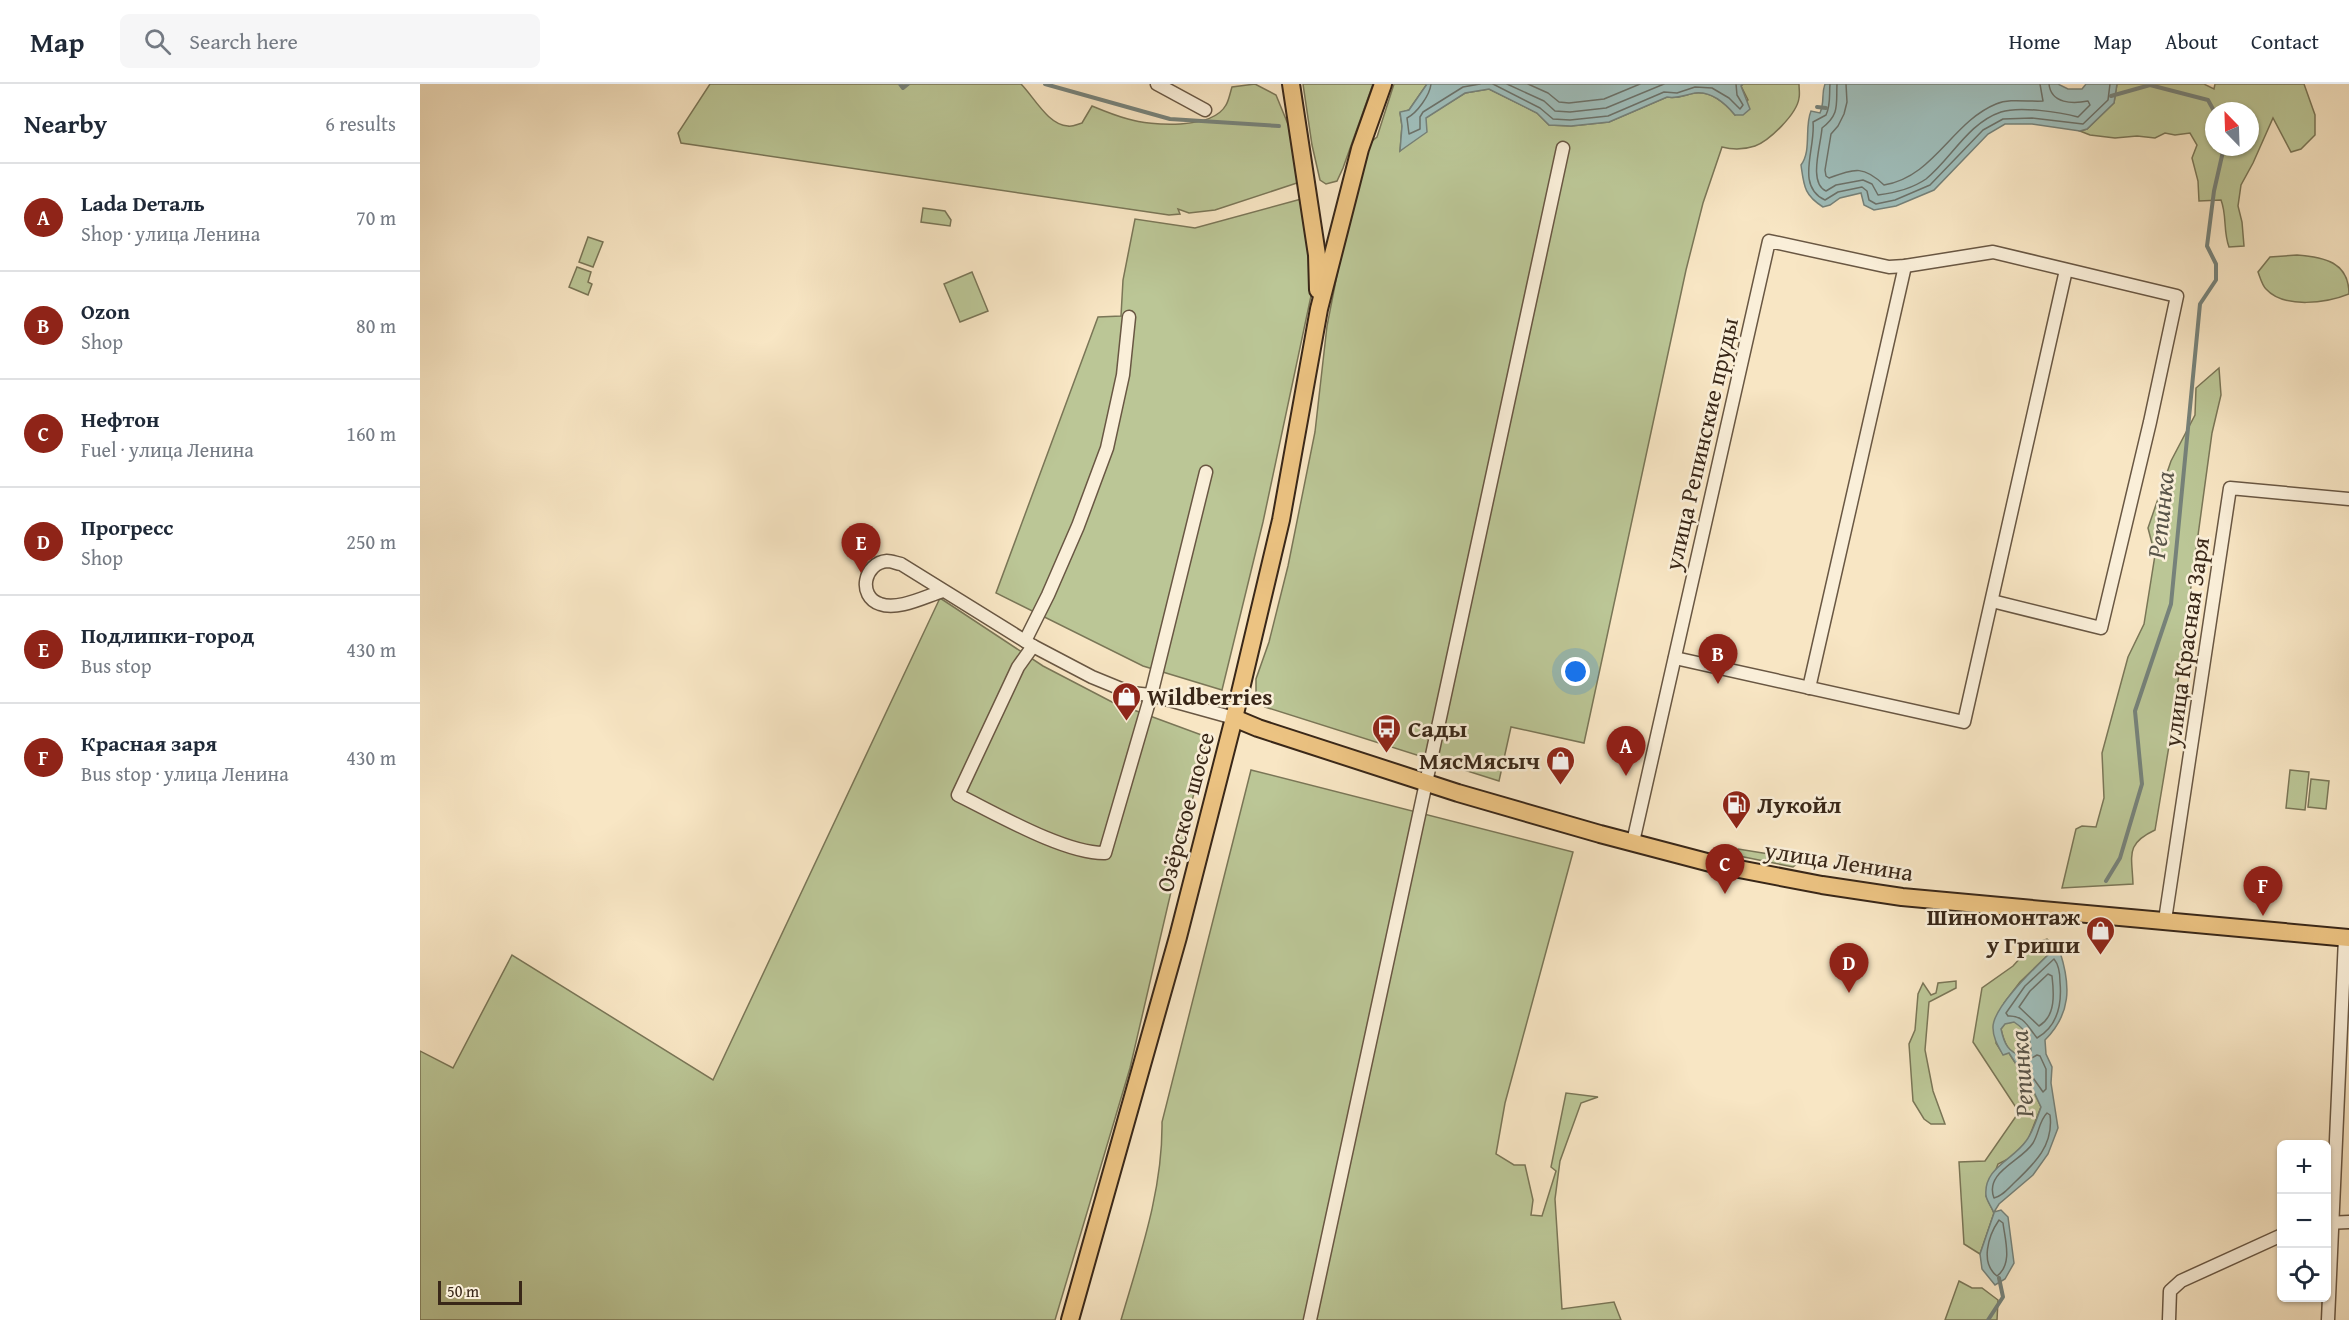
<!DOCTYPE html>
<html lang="en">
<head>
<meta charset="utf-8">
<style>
	body { margin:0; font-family:"Gentium Book Plus",serif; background:#f6f6f7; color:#1f2937 }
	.controls { position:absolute; right:18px; bottom:18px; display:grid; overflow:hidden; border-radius:9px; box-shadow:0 2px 4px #0004 }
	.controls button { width:54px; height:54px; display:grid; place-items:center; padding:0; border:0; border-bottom:2px solid #e0e1e3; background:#fff; color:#1f2937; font:30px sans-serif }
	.compass { position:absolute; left:1785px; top:18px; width:54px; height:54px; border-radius:50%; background:#fff; box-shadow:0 2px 4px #0004; rotate:337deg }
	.scale { position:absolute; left:18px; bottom:15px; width:84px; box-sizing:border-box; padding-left:6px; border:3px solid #392718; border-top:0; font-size:16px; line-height:21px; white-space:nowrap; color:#392718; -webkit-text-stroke:4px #faefd9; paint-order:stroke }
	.you { position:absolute; left:1156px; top:588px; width:21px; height:21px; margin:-15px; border:4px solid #fff; border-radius:50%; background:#1a73e8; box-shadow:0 0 0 9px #1a73e833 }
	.badge { display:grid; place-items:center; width:39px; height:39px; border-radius:50%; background:#8f2418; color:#fff; font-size:20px; font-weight:700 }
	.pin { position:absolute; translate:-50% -50px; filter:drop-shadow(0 2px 3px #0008) }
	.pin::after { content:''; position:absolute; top:32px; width:21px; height:18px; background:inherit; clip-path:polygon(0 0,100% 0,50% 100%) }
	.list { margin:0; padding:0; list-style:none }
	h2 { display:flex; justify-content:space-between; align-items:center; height:78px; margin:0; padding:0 24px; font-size:26px }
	h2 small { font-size:20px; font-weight:400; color:#747a83 }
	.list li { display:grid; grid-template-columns:39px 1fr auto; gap:18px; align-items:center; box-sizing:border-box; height:108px; padding:0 24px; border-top:2px solid #e0e1e3 }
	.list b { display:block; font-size:22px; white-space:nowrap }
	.list p { margin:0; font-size:20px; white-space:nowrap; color:#747a83 }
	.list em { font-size:20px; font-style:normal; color:#747a83 }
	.icon { flex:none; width:33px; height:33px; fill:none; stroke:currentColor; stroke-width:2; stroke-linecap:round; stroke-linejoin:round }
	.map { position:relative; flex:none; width:1929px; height:1236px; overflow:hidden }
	header { display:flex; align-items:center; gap:36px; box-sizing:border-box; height:84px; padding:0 30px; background:#fff; border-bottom:2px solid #e0e1e3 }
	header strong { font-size:28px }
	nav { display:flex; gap:33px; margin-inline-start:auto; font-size:21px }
	.search { width:420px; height:54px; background:#f6f6f7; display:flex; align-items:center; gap:15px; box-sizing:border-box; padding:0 21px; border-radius:9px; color:#747a83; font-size:22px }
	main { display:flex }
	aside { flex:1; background:#fff }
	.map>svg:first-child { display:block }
	.green { fill:#bbc696; stroke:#7a7657; stroke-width:1.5; fill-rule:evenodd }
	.water { fill:#9fbebb; stroke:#76827a; stroke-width:1.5; fill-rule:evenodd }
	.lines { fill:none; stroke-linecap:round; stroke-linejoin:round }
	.shore { stroke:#6c726a; stroke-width:1.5 }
	.stream { stroke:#76827a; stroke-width:4 }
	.minor-casing { stroke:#695743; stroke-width:15 }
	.major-casing { stroke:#392718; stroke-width:20 }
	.minor { stroke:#faefd9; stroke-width:12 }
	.major { stroke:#ecc382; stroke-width:16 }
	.labels { text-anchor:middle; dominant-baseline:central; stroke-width:5; stroke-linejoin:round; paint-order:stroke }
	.street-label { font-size:24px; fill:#392718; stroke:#faefd9 }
	.poi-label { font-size:24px; font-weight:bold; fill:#392718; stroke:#faefd9; text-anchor:start }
	.water-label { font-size:26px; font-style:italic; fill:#585449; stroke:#faefd9 }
</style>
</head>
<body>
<header>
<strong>Map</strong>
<div class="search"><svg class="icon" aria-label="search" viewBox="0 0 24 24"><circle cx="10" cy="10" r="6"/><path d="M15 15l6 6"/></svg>Search here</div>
<nav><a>Home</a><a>Map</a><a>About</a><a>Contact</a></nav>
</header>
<main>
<aside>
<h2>Nearby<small>6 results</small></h2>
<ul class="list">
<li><span class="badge">A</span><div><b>Lada Dеталь</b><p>Shop · улица Ленина</p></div><em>70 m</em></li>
<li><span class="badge">B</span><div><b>Ozon</b><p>Shop</p></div><em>80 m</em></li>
<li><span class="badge">C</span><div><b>Нефтон</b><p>Fuel · улица Ленина</p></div><em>160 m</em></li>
<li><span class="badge">D</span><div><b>Прогресс</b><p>Shop</p></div><em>250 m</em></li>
<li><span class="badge">E</span><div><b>Подлипки-город</b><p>Bus stop</p></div><em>430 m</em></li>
<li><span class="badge">F</span><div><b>Красная заря</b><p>Bus stop · улица Ленина</p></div><em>430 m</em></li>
</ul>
</aside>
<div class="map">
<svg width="1929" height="1236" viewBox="0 0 1929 1236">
	<rect width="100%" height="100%" fill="#f8e6c4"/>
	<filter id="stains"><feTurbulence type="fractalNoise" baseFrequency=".00333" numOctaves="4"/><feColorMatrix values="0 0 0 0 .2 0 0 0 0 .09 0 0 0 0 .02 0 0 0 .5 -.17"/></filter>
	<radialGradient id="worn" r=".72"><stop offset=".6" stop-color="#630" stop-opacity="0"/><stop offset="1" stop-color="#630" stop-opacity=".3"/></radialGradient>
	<g class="green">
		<path d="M 290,0 L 601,0 C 614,13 628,41 648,42 C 652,43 658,40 662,39 L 672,22 C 684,27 696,32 708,35 C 731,42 792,46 806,21 C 809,16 810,9 812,3 L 835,0 L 856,11 L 874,55 L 880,98 L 795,126 L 769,129 L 758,125 L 760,130 L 749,131 L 261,59 L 258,49 Z"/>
		<polygon points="883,0 953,0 923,84 917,97 906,100 900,96 892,61"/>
		<path d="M 974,0 L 1007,0 L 989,26 L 980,29 L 982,42 L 980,67 L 989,59 L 1005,34 L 1045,9 L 1069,5 L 1117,29 L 1129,41 L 1151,42 L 1189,38 L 1247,13 C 1258,15 1264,11 1275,9 C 1292,7 1305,19 1315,31 L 1328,16 L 1321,2 L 1323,0 L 1379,0 C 1379,5 1380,10 1379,14 C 1377,30 1349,57 1335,62 C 1323,66 1313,66 1302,63 L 1283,119 L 1266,186 L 1164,659 L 1091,643 L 1079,697 L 845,623 L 836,611 L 836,595 L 849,558 L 868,482 L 895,348 L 907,242 L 925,150 L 947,61 L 957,53 Z"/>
		<path d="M 1697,0 L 1784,0 L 1794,5 L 1795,0 L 1884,0 L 1895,31 L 1895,51 L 1881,65 L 1871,68 L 1853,34 L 1833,79 L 1821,101 L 1818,122 L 1822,138 L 1824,162 L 1809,163 C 1803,147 1807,131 1801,116 L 1779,117 L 1778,97 L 1772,74 L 1777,61 L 1770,49 L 1755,51 L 1745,49 L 1735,54 L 1717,52 L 1695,54 L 1670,51 L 1660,47 L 1667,45 L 1694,19 ZM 1794,27 L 1830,27 L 1830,63 L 1794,63 Z"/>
		<polygon points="885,114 891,212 843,438 802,606 723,582 576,509 678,233 701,232 703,196 715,135 775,144"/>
		<polygon points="503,124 525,127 531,136 530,142 501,138"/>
		<polygon points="168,153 183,158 173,183 159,178"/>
		<path d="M 1877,171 C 1904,173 1929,178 1929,210 C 1907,219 1864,225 1846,205 C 1842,201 1840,193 1838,188 L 1850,173 Z"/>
		<polygon points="157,183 171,188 168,198 172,200 168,211 149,203"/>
		<polygon points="552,188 568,227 540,238 524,200"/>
		<path d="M 1799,284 L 1801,311 L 1792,349 L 1750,656 L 1735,746 C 1705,760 1712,771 1713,800 L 1642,804 L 1656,745 L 1662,742 L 1676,743 L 1684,714 L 1682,669 L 1708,573 L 1724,540 L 1735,471 L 1728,444 L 1751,377 L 1775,331 L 1776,304 Z"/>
		<polygon points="520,514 623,582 692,618 787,653 710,984 635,1236 0,1236 0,967 33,984 92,871 293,996"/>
		<path d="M 831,686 L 1153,768 L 1085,1019 L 1076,1070 L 1094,1081 L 1105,1081 L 1113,1116 L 1111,1131 L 1122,1132 L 1136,1087 L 1131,1083 L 1146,1009 L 1178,1013 L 1161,1019 L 1140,1077 L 1135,1115 L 1142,1225 L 1194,1218 L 1201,1236 L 701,1236 C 720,1171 743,1106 742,1038 Z"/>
		<polygon points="1870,686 1889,688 1885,726 1866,724"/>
		<polygon points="1891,695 1909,697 1906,725 1888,723"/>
		<polygon points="1318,765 1374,774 1378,779 1373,783 1319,772 1316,769"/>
		<polygon points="1627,855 1632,859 1633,866 1600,898 1584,919 1576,959 1583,970 1589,969 1614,1008 1621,1023 1608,1056 1592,1073 1578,1080 1566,1112 1574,1129 1560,1170 1544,1160 1539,1078 1565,1077 1599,1028 1553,958 1562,904 1593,882 1613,860"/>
		<polygon points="1536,897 1536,904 1509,918 1505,966 1513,1007 1525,1040 1511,1040 1504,1035 1493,1017 1489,960 1495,946 1498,910 1503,899 1511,911 1516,909 1518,899"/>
		<path d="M 1595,938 C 1606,946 1611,954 1611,968 L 1602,972 C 1588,969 1584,959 1581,945 L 1585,939 Z"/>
		<polygon points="1539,1197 1552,1204 1562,1204 1578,1216 1577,1236 1525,1236"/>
	</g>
	<g class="water">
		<path d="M 1007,0 L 1323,0 L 1321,2 L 1330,25 L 1323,31 L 1315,31 C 1305,19 1292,7 1275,9 C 1264,11 1258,15 1247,13 L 1189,38 L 1151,42 L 1129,41 L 1117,29 L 1069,5 L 1045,9 L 1006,34 L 1007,48 L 980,67 L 982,42 L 980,28 L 989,26 Z"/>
		<path d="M 1405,0 L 1638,0 L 1648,5 L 1662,5 L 1666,0 L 1697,0 L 1694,19 L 1667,45 L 1660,47 L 1612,40 L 1585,40 L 1568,50 L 1514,106 L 1476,122 L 1454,126 L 1444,121 L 1441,109 L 1420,114 L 1410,121 L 1403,123 C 1384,111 1384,102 1381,81 C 1392,66 1384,44 1391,27 L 1400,29 C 1405,17 1401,11 1405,0 Z"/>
		<path d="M 1633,866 L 1640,868 C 1651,902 1651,930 1625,956 L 1626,970 L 1632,983 L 1631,999 L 1638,1044 L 1628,1070 L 1613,1091 L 1579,1120 L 1574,1128 L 1581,1126 L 1588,1133 L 1594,1179 L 1585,1195 L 1575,1201 L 1562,1185 L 1560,1170 L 1574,1129 C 1572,1124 1567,1117 1566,1112 C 1563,1084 1593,1076 1606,1057 C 1613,1048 1617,1034 1621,1023 L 1614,1008 L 1589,969 L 1583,971 C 1578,962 1573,954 1573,944 C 1572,923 1618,881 1633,866 ZM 1594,938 C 1606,946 1611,954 1611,968 L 1603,972 C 1588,969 1584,959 1581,945 L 1585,940 Z"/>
	</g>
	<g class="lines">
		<g class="shore">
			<path d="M 1011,0 C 1010,11 997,29 987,34 L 989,50 L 1000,45 L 1000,33 L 1003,28 L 1043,3 L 1060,0"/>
			<polyline points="1073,0 1120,24 1133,35 1150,36 1188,32 1244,8 1257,9 1275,3 1292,4 1309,14 1320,25 1323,21 1317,11 1316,0"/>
			<polyline points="1087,0 1124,17 1135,27 1150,28 1186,24 1244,0"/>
			<polyline points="1108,0 1128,9 1139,18 1149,19 1184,15 1220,0"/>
			<path d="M 1410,0 C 1409,11 1411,20 1406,31 L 1393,38 C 1396,64 1375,102 1405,116 L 1418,108 L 1442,103 L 1447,107 L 1449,116 L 1456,120 L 1475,116 L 1510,101 L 1563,46 L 1583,35 L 1612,34 L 1663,40 L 1688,16 L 1690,0"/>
			<path d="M 1417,0 C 1416,21 1420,30 1402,44 C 1401,61 1388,99 1406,107 L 1416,101 L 1443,96 L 1452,100 L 1458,111 C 1474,109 1493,104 1506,95 C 1531,75 1548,39 1581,28 C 1599,22 1640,28 1658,33 L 1670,21 L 1668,17 C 1653,20 1631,20 1629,0"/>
			<path d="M 1426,0 L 1427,18 L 1424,30 L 1418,42 L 1411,50 L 1405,86 L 1406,92 L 1409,94 C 1436,84 1444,82 1464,101 C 1514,93 1532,38 1576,20 C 1590,14 1608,18 1623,17 L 1620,0"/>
			<path d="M 1634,875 C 1639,881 1640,889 1640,898 C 1642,920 1638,942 1617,954 C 1608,943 1604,931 1588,932 L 1586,929 L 1605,902 Z"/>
			<path d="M 1628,890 L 1632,892 C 1634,909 1636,932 1619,942 L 1599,923 L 1610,907 Z"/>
			<polygon points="1617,971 1620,972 1626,985 1626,1005 1623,1008 1604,981 1605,978"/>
			<path d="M 1627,1029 L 1630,1031 C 1634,1062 1614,1080 1593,1100 C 1587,1106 1582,1112 1574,1114 C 1564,1088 1602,1077 1613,1059 C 1619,1049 1619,1037 1627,1029 Z"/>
			<path d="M 1579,1136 L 1583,1139 C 1585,1156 1593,1180 1577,1192 C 1560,1179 1568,1152 1579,1136 Z"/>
		</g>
		<g class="stream">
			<polyline points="480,0 483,4 488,0"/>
			<polyline points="625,0 750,35 859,42"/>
			<polyline points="1691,12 1730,1 1788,16 1794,27"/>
			<polyline points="1397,23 1406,24"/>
			<polyline points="1686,797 1700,774 1722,700 1715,627 1751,520 1780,220 1796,196 1796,180 1787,162 1794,107 1804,63"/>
			<polyline points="1568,1236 1583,1213 1579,1194"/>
		</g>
		<defs>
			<g id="minor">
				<polyline points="737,0 785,26"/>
				<path d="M 523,507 C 506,512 478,527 460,520 C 437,512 444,479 467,477 C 471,477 476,479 481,480 L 613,562 L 672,593 L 711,609 L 731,611 L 814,634"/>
				<polyline points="605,557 628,511 658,442 687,364 703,291 709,233"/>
				<path d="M 613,562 L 598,583 L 538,711 C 575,729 645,770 685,769 L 731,611 L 786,388"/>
				<polyline points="1255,574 1544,638 1646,186"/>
				<polyline points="1389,604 1485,182"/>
				<polyline points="1213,758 1349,157 1469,183 1485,182 1573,168 1757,212 1730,338 1681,544 1572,517"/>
				<polyline points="1745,836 1810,404 1929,415"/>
				<polyline points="1906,1139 1929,1138"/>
				<polyline points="890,1236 1143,64"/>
				<polyline points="1749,1236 1750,1207 1761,1197 1862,1151"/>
				<polyline points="1908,1236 1925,854"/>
			</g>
			<g id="major">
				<polyline points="871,0 897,171 898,206"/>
				<polyline points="814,634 838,644 1038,709 1180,750 1298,781 1402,801 1482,813 1929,854"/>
				<polyline points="650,1236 758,853 814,634 861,436 899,225 940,65 963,0"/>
			</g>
		</defs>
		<use href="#minor" class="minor-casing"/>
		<use href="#major" class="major-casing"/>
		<use href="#minor" class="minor"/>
		<use href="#major" class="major"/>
	</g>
	<defs>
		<symbol id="shop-pin" viewBox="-11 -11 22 30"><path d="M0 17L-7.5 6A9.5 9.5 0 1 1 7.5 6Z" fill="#8f2418" stroke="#faefd9"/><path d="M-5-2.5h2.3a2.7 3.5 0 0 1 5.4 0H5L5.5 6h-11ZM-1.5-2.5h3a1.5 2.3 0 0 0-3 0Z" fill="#fff"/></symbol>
		<symbol id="bus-pin" viewBox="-11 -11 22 30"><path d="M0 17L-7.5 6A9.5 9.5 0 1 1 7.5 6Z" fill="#8f2418" stroke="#faefd9"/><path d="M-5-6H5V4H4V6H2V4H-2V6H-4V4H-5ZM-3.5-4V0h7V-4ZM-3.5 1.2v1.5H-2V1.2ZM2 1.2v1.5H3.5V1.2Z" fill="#fff"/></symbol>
		<symbol id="fuel-pin" viewBox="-11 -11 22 30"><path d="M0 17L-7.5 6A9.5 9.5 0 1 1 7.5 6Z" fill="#8f2418" stroke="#faefd9"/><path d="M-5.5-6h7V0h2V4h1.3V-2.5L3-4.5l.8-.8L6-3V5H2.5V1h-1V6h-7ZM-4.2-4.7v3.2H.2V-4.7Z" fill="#fff"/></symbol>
	</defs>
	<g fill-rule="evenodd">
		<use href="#shop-pin" x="690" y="596" width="33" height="45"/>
		<use href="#bus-pin" x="950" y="628" width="33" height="45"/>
		<use href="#shop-pin" x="1124" y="660" width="33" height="45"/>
		<use href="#fuel-pin" x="1300" y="704" width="33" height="45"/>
		<use href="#shop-pin" x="1664" y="830" width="33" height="45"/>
	</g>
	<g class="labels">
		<g class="street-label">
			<text transform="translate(1281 360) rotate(-77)">улица Репинские пруды</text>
			<text transform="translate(1766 558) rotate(-82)">улица Красная Заря</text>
			<text transform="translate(765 728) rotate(-75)">Озёрское шоссе</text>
			<text transform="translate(1419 777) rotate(9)">улица Ленина</text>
		</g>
		<g class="poi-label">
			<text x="727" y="612">Wildberries</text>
			<text x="988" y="644">Сады</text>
			<text x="1120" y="676" text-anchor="end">МясМясыч</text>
			<text x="1337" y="720">Лукойл</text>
			<text x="1660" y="832" text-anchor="end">Шиномонтаж<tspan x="1660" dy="28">у Гриши</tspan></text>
		</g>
		<g class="water-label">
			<text transform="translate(1740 431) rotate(-84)">Репинка</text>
			<text transform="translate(1601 990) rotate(-94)">Репинка</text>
		</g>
	</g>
	<rect width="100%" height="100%" filter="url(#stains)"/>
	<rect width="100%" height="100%" fill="url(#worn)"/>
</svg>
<div class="controls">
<button>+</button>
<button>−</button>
<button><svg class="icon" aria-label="locate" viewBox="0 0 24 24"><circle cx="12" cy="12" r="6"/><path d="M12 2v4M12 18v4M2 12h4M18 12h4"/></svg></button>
</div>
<svg class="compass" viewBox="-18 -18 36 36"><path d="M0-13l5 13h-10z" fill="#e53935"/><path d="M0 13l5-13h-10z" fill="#747a83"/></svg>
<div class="scale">50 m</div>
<div class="you"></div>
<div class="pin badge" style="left:1206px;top:692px">A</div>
<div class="pin badge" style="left:1298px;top:600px">B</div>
<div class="pin badge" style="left:1305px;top:810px">C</div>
<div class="pin badge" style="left:1429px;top:909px">D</div>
<div class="pin badge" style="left:441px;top:489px">E</div>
<div class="pin badge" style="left:1843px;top:832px">F</div>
</div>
</main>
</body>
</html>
